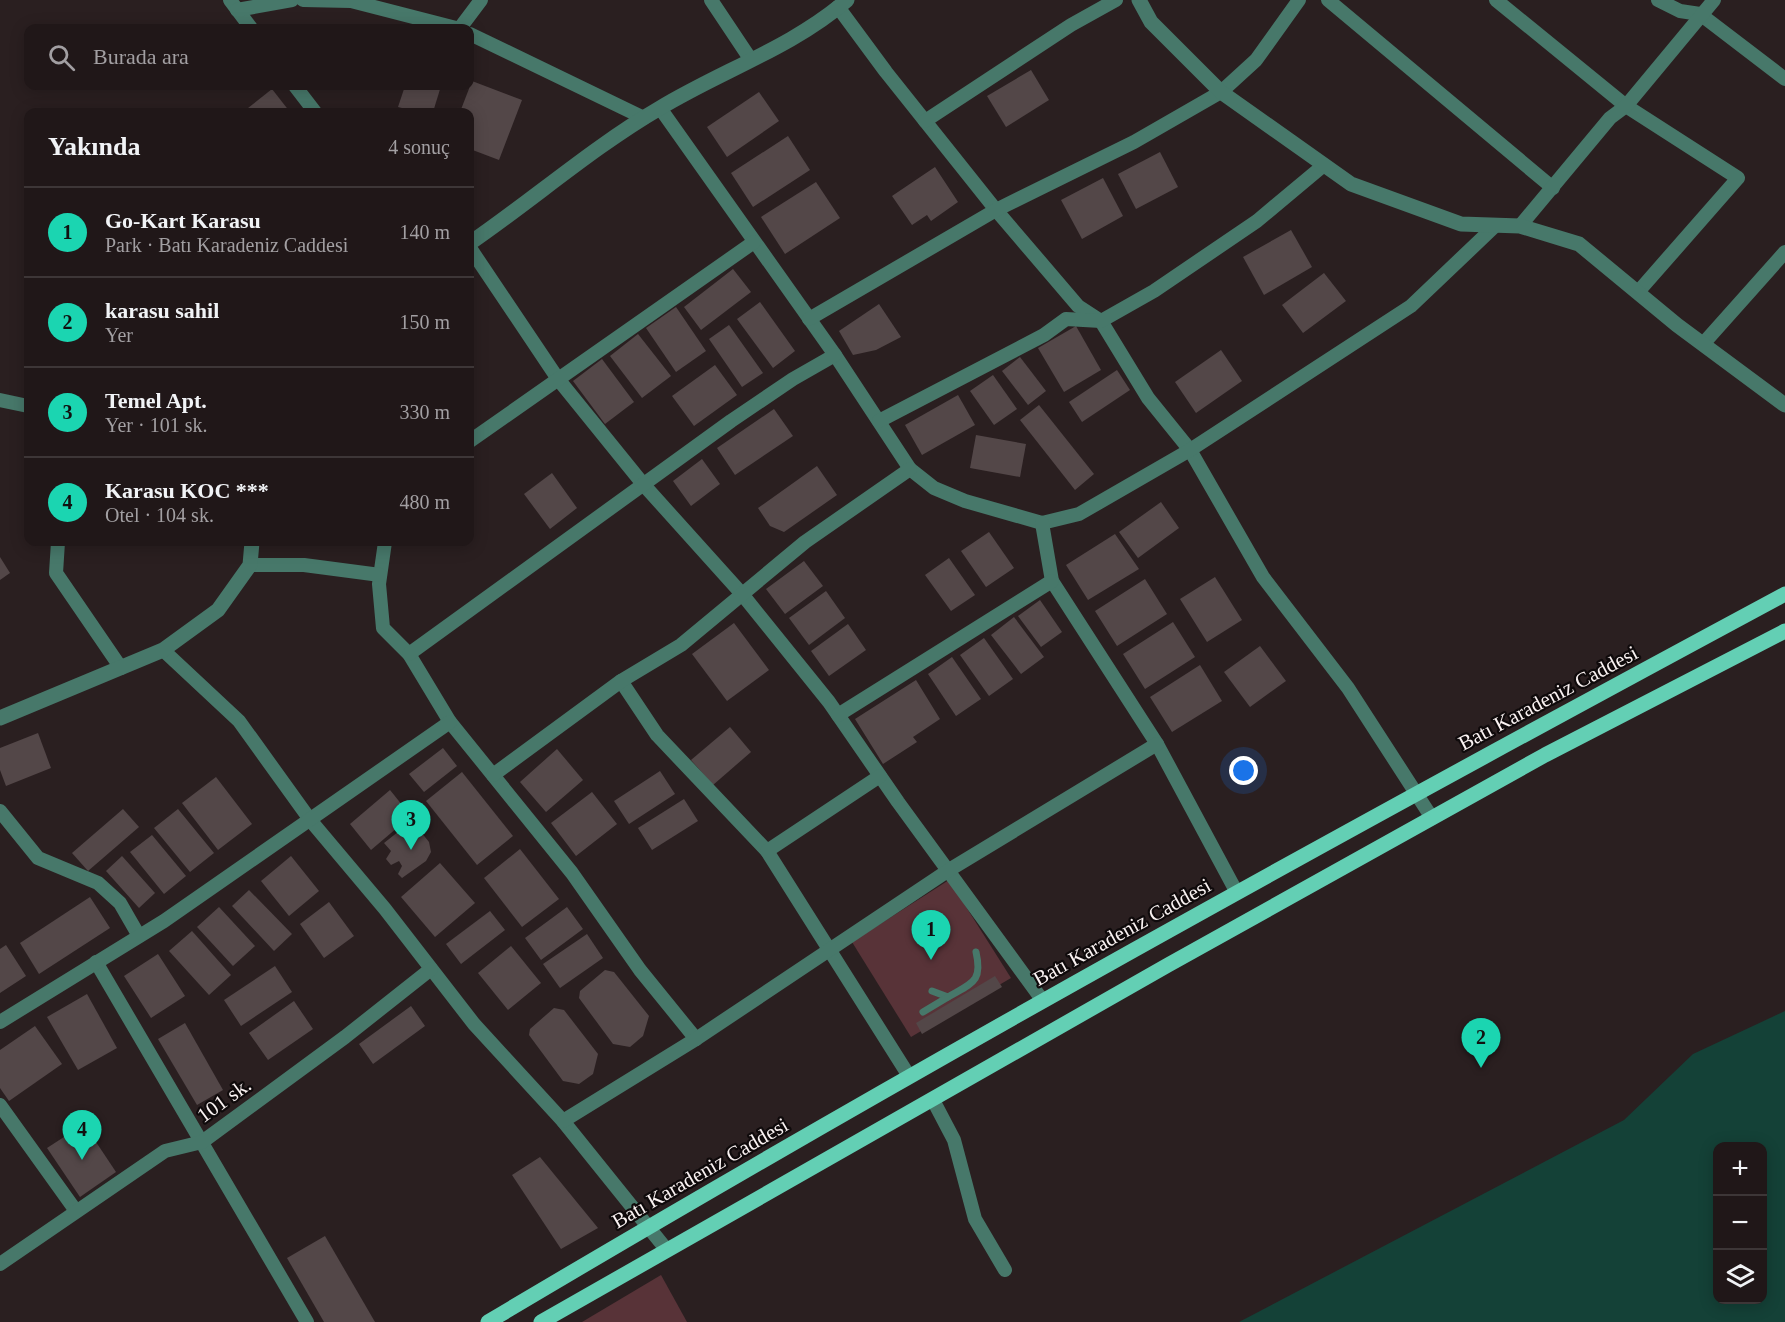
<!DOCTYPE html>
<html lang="tr">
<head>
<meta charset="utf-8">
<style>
	body { margin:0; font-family:Georgia,serif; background:#282021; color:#f1f3f6 }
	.controls { position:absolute; right:18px; bottom:18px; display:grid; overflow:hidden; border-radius:12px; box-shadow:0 3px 15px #0003 }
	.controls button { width:54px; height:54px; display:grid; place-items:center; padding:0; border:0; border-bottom:2px solid #3d3637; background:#201718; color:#f1f3f6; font:30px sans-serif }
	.you { position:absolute; left:1244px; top:771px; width:21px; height:21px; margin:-15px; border:4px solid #fff; border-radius:50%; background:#1a73e8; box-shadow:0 0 0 9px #1a73e833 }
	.badge { display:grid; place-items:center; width:39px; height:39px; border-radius:50%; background:#1bd5b1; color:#111; font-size:20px; font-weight:700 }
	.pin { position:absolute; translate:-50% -50px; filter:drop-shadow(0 2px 3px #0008) }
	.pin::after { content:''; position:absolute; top:32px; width:21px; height:18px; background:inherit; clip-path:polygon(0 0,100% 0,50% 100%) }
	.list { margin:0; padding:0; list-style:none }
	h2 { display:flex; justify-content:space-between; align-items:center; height:78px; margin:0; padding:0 24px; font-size:26px }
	h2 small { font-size:20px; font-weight:400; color:#a29fa2 }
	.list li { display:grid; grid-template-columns:39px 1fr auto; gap:18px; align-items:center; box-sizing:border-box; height:90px; padding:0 24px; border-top:2px solid #3d3637 }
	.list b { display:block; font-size:22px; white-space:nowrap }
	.list p { margin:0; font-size:20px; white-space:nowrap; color:#a29fa2 }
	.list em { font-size:20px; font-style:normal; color:#a29fa2 }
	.icon { flex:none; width:33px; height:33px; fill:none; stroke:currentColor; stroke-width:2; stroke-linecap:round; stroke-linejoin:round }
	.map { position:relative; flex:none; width:1785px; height:1322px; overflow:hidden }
	.search { position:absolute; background:#201718; box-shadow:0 3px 15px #0003; left:24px; top:24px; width:450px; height:66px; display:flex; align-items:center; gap:15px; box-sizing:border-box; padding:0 21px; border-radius:12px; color:#a29fa2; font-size:22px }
	.panel { position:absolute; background:#201718; box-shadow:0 3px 15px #0003; left:24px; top:108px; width:450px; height:438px; border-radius:12px }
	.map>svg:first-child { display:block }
	.green { fill:#583338 }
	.water { fill:#144137; fill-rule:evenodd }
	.building { fill:#534748 }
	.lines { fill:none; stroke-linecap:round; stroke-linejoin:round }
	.service { stroke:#47786a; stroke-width:7 }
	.minor { stroke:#47786a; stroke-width:14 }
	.tertiary { stroke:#47786a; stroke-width:15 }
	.primary { stroke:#63cfb4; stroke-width:15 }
	.labels { text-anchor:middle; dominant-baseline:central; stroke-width:4.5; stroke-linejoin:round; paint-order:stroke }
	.street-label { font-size:21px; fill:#faf2f2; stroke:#0f0a0b }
</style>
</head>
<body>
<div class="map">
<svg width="1785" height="1322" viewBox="0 0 1785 1322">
	<rect width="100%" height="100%" fill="#2a1f20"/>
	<g class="green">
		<polygon points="949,880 1011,978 911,1037 852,942"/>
		<polygon points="661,1275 687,1322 582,1322"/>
	</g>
	<path class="water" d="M 1785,1011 L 1785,1322 L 1239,1322 L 1624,1120 L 1693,1054 ZM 1718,1146 L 1762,1146 L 1762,1300 L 1718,1300 Z"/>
	<g class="building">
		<polygon points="1031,70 1049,100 1006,127 987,96"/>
		<polygon points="472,81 522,100 499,160 470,149 470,112 460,112"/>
		<polygon points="405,86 441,86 433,112 417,112 398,107"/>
		<polygon points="272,89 290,112 243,112"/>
		<polygon points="759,92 779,121 727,157 707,127"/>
		<polygon points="788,136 810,170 753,207 731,173"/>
		<polygon points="1160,152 1178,187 1136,209 1118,174"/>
		<polygon points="935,167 958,202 931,221 927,215 912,225 892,196"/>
		<polygon points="1103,178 1123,216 1082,239 1061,200"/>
		<polygon points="816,182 840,218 785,254 761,217"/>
		<polygon points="1291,230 1312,267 1264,295 1243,257"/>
		<polygon points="733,269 751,292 701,330 684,307"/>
		<polygon points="1324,273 1346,301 1303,333 1282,305"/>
		<polygon points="760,302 795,351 773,368 737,319"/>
		<polygon points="879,304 901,337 876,350 853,355 839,331"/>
		<polygon points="676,307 706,351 676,372 646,328"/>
		<polygon points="729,325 763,373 742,387 709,339"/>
		<polygon points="1076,326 1101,370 1064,392 1038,348"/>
		<polygon points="638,334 671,376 642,398 610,356"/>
		<polygon points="1221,350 1242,381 1196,413 1175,382"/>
		<polygon points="1020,357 1046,391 1028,405 1002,371"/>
		<polygon points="602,359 634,402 605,424 573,381"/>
		<polygon points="715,365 737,395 694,426 672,396"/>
		<polygon points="1117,370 1130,390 1082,422 1069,402"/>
		<polygon points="993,375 1017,409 994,425 970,391"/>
		<polygon points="958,395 975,425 922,455 905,425"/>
		<polygon points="1039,405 1094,474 1075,490 1020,420"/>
		<polygon points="774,409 793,436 735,475 717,448"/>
		<polygon points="976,435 1026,444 1020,477 970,468"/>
		<polygon points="702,459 720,484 691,506 673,481"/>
		<polygon points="817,466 837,495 784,532 770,526 758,508"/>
		<polygon points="552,473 577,508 550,529 524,494"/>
		<polygon points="1161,502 1179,528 1138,558 1119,532"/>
		<polygon points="989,532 1014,568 986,587 961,551"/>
		<polygon points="1115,534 1139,569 1088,600 1066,565"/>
		<polygon points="0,557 10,573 0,580"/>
		<polygon points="949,558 975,595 951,611 925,575"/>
		<polygon points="804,561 823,586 785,614 766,589"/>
		<polygon points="1215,577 1242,620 1207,642 1180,599"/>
		<polygon points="1145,579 1167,614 1117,646 1095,611"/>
		<polygon points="826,591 845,618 809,645 789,618"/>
		<polygon points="1040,600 1062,632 1041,647 1018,616"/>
		<polygon points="1014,617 1044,657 1021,674 991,635"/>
		<polygon points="1173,622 1195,657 1145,689 1123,654"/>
		<polygon points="734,623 769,670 727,701 692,654"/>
		<polygon points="848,624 866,650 829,676 811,651"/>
		<polygon points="984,638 1013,679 989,696 960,655"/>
		<polygon points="1260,646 1286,681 1250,707 1224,672"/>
		<polygon points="952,657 981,699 956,716 928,674"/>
		<polygon points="1200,665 1222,701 1172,732 1150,697"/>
		<polygon points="916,680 940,719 913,737 917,742 883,764 855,719"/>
		<polygon points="730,727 751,752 713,785 691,760"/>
		<polygon points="38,733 51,768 6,786 0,770 0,748"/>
		<polygon points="443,748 457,766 424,792 409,774"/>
		<polygon points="557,749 583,780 546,812 520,782"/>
		<polygon points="660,771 675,794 629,824 614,801"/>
		<polygon points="462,772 513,836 477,865 426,801"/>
		<polygon points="216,777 252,824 218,850 182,803"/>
		<polygon points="390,790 411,816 371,850 350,824"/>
		<polygon points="592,792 617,824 576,856 551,823"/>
		<polygon points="684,799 698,821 652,850 638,828"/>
		<polygon points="123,809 139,827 88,871 72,853"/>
		<polygon points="178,809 214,853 190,872 154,828"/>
		<polygon points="408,824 421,832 429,842 431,852 426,861 402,878 398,874 402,866 399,861 391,865 386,859 391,851 384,843"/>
		<polygon points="152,835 186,876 164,894 130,852"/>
		<polygon points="520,849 559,899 522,927 484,878"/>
		<polygon points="122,856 155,893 139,908 106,871"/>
		<polygon points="291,856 319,891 289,916 261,881"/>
		<polygon points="440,863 475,903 435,937 401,897"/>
		<polygon points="249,890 292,934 274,951 232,906"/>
		<polygon points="90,897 110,928 39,974 20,943"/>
		<polygon points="329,902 354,936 324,958 300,924"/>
		<polygon points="219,907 255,946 233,966 197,927"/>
		<polygon points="567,907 583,929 541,960 525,938"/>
		<polygon points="490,911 505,930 461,964 446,944"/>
		<polygon points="192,931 231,975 209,995 169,951"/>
		<polygon points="587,934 603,958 560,988 543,964"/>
		<polygon points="6,945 26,976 0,993 0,949"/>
		<polygon points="511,946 541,983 508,1010 478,973"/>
		<polygon points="158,954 185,996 151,1018 124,976"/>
		<polygon points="275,966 292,992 241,1026 224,1000"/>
		<polygon points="605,970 614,972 649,1016 643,1036 630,1047 613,1044 579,998 580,991"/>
		<polygon points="995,976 1002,987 922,1034 916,1023"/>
		<polygon points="87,994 117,1048 78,1070 47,1017"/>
		<polygon points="294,1001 313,1029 268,1060 249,1033"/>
		<polygon points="411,1006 425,1026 373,1064 359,1044"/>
		<polygon points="554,1008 564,1010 598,1054 593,1074 579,1084 563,1081 529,1035 530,1029"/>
		<polygon points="185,1023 223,1090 197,1105 158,1039"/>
		<polygon points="35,1026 62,1064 9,1101 0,1088 0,1050"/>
		<polygon points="84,1124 116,1172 80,1197 47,1148"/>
		<polygon points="540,1157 598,1228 561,1249 512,1175"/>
		<polygon points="325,1236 375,1322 324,1322 287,1258"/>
	</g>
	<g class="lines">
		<g class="service">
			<path d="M 932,991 L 948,997 C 972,983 983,982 976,952"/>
			<polyline points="923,1012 948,997"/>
		</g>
		<g class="minor">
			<polyline points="230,0 251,28"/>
			<polyline points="303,0 351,1 456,28"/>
			<polyline points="711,0 751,60"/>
			<polyline points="1328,0 1553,188"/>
			<polyline points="1496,0 1626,106 1738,178 1638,292"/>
			<polyline points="1658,0 1680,11 1700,14 1785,79"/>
			<polyline points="838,7 886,72 996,210 1078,306 1101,321 1148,398 1190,450 1263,577 1348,688 1432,818"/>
			<polyline points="237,10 292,0"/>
			<polyline points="460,28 481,0"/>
			<polyline points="470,34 644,118"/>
			<polyline points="295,86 315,112"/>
			<polyline points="660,108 835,355 910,469 934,488 965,501 1042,523 1079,514 1190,450 1411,306 1496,225"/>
			<polyline points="925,121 1071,25 1116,0"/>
			<polyline points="1520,226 1610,118 1626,106 1714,0"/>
			<polyline points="470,248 558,379 643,484 742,594 829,702 898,802 1043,1001"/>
			<polyline points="809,319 996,210 1134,142 1221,92 1256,60 1299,0"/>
			<polyline points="1703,344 1785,252"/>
			<polyline points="0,400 28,406"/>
			<polyline points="879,421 1044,335 1066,319 1101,321 1154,291 1257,221 1324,165"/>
			<polyline points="470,441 754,242"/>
			<polyline points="1042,523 1052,581 1157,744 1236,891"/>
			<polyline points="58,542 56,573 121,668"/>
			<polyline points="385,542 379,584 383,628 409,654 450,722 572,873 640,970 696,1039"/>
			<polyline points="250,565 304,565 380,575"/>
			<polyline points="163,650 239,721 311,821 385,909 474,1024 563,1121 666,1249"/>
			<polyline points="409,654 731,421 793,379 835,355"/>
			<polyline points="621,681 657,735 767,851"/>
			<polyline points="838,715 1052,581"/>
			<polyline points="493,775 621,681 681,645 805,542 910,469"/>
			<polyline points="880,776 767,851 909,1076"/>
			<polyline points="0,811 38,858 98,883 120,903 139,936"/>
			<polyline points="96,962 307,1322"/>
			<polyline points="0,1022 164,921 450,722"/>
			<polyline points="933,1100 954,1140 975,1219 1005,1270"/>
			<polyline points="0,1105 76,1211"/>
			<polyline points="563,1121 696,1039 949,870 1157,744"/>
			<polyline points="0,1264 165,1151 202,1142 345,1037 431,969"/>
		</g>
		<g class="tertiary">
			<polyline points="1139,0 1151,22 1221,92 1351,184 1461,224 1520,226 1579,244 1677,325 1785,405"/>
			<path d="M 470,243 C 534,199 593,147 660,108 C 721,71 793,47 847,0"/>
			<polyline points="0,718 163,650 218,610 250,565 252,542"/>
		</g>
		<g class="primary">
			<path d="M 488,1322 C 914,1068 1348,829 1785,594"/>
			<polyline points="541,1322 1168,965 1545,755 1785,631"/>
		</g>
	</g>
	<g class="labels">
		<g class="street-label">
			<text transform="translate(1548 698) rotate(-28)">Batı Karadeniz Caddesi</text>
			<text transform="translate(1122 932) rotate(-29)">Batı Karadeniz Caddesi</text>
			<text transform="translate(224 1100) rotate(-36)">101 sk.</text>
			<text transform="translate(700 1173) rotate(-30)">Batı Karadeniz Caddesi</text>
		</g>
	</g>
</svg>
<div class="controls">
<button>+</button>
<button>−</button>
<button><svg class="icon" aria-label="layers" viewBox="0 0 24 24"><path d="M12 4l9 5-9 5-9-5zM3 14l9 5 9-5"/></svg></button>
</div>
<div class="you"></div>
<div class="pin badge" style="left:931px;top:960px">1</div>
<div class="pin badge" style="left:1481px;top:1068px">2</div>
<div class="pin badge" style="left:411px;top:850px">3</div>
<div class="pin badge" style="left:82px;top:1160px">4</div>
<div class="search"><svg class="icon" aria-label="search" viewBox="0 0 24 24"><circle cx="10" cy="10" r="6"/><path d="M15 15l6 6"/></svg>Burada ara</div>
<section class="panel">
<h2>Yakında<small>4 sonuç</small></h2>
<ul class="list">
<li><span class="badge">1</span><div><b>Go-Kart Karasu</b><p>Park · Batı Karadeniz Caddesi</p></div><em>140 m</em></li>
<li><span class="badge">2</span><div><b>karasu sahil</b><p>Yer</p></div><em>150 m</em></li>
<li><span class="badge">3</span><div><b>Temel Apt.</b><p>Yer · 101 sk.</p></div><em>330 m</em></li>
<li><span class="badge">4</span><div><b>Karasu KOC ***</b><p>Otel · 104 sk.</p></div><em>480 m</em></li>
</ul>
</section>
</div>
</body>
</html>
